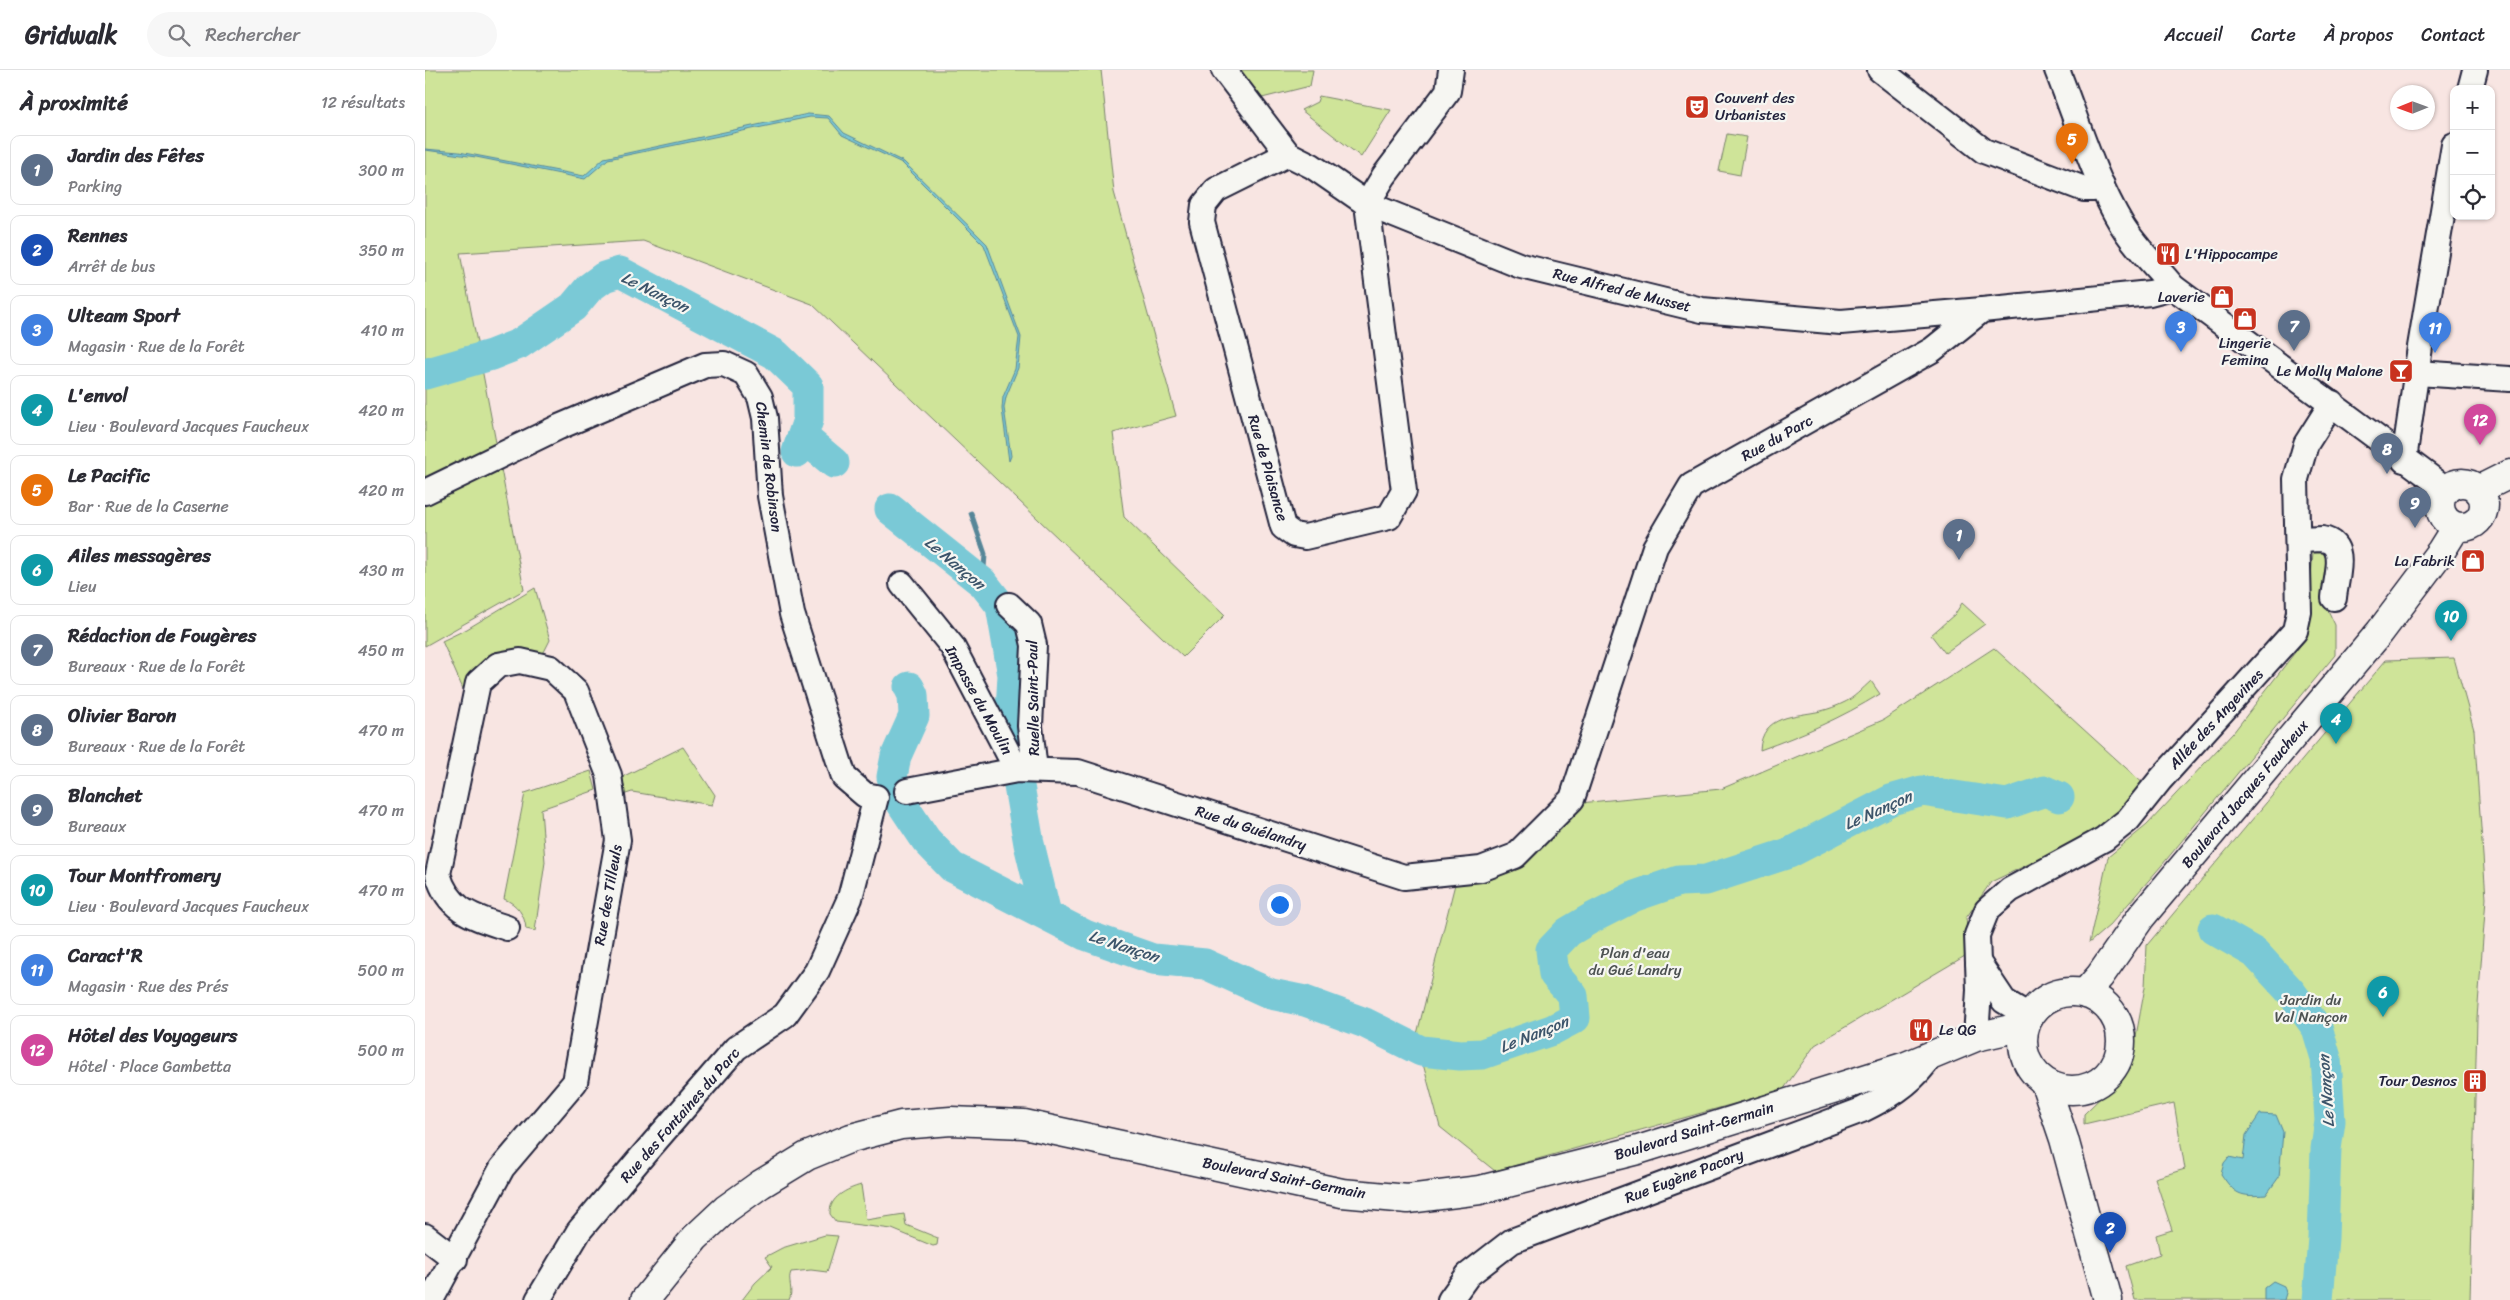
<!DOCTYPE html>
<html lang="fr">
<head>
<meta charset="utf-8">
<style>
	body { margin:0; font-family:Sriracha,sans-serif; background:#f7f7f7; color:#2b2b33 }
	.controls { position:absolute; right:15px; top:15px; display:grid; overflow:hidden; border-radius:10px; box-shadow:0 1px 4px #0004 }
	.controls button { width:45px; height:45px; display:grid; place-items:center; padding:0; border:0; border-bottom:1px solid #e1e1e2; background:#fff; color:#2b2b33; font:25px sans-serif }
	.compass { position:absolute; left:1965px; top:15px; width:45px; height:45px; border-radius:50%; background:#fff; box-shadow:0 1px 4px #0004; rotate:269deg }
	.you { position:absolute; left:854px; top:834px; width:18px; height:18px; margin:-12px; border:4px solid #fff; border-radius:50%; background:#1a73e8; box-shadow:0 0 0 8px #1a73e833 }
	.badge { display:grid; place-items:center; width:32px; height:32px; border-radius:50%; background:#d93025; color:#fff; font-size:16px; font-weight:700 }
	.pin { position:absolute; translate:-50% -41px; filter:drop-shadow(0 1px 2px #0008) }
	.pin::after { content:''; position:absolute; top:26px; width:18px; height:15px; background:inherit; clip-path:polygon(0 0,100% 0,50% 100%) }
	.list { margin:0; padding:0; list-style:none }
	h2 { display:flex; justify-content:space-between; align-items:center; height:65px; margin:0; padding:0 20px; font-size:21px }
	h2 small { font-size:16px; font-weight:400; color:#7c7c81 }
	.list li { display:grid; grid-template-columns:32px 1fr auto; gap:15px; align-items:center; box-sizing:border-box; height:70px; margin:0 10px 10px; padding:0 10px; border:1px solid #e1e1e2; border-radius:10px }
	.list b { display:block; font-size:19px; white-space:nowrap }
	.list p { margin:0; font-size:16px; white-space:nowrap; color:#7c7c81 }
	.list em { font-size:16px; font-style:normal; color:#7c7c81 }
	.icon { flex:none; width:28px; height:28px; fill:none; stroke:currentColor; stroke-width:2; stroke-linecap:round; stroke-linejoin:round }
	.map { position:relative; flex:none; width:2085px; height:1230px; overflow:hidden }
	header { display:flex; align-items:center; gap:30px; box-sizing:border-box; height:70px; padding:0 25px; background:#fff; border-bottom:1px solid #e1e1e2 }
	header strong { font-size:24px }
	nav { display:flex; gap:28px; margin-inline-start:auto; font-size:18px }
	.search { width:350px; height:45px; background:#f7f7f7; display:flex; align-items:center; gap:12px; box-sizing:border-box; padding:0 18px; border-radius:28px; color:#7c7c81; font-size:19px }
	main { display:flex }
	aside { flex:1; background:#fff }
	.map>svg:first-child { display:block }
	.green { fill:#cfe499; stroke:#78836a }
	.water { fill:#7ac9d6; stroke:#578698 }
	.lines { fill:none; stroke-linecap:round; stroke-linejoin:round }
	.stream { stroke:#578698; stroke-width:5 }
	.river { stroke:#7ac9d6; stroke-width:31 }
	.minor-casing { stroke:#22223b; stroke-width:28 }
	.major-casing { stroke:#22223b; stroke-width:31 }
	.minor { stroke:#f6f6f2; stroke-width:24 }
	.major { stroke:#f6f6f2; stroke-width:28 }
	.labels { text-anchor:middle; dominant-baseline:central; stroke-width:4.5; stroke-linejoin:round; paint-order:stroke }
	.poi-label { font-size:15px; fill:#22223b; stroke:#f6f6f2; text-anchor:end }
	.street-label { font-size:15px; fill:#22223b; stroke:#f6f6f2 }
	.park-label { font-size:15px; fill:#4d5252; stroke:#f6f6f2 }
	.water-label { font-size:16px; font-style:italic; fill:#3c546a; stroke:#f6f6f2 }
</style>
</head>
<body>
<header>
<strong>Gridwalk</strong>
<div class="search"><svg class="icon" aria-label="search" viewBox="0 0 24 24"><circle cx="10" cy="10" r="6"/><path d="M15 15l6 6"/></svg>Rechercher</div>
<nav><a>Accueil</a><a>Carte</a><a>À propos</a><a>Contact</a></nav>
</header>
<main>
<aside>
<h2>À proximité<small>12 résultats</small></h2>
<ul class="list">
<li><span class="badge" style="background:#5c6f8a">1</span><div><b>Jardin des Fêtes</b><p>Parking</p></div><em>300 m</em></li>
<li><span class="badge" style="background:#1a4fb4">2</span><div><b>Rennes</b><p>Arrêt de bus</p></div><em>350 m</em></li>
<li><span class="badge" style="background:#3f7fe0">3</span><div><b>Ulteam Sport</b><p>Magasin · Rue de la Forêt</p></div><em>410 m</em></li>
<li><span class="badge" style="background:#0f9aa8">4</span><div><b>L'envol</b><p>Lieu · Boulevard Jacques Faucheux</p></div><em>420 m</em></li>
<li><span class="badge" style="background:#e8710a">5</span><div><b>Le Pacific</b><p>Bar · Rue de la Caserne</p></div><em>420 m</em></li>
<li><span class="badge" style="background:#0f9aa8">6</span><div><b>Ailes messagères</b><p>Lieu</p></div><em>430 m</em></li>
<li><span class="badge" style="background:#5c6f8a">7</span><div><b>Rédaction de Fougères</b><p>Bureaux · Rue de la Forêt</p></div><em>450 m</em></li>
<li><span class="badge" style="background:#5c6f8a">8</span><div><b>Olivier Baron</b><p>Bureaux · Rue de la Forêt</p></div><em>470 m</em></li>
<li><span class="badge" style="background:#5c6f8a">9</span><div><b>Blanchet</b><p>Bureaux</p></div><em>470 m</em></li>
<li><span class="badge" style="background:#0f9aa8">10</span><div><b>Tour Montfromery</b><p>Lieu · Boulevard Jacques Faucheux</p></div><em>470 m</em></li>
<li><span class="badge" style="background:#3f7fe0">11</span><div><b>Caract'R</b><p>Magasin · Rue des Prés</p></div><em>500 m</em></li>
<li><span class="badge" style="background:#d1479c">12</span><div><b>Hôtel des Voyageurs</b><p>Hôtel · Place Gambetta</p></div><em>500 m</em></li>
</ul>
</aside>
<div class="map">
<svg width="2085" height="1230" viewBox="0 0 2085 1230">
	<rect width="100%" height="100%" fill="#f8e5e2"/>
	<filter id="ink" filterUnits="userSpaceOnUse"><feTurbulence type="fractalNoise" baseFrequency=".02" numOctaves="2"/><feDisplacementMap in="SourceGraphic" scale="10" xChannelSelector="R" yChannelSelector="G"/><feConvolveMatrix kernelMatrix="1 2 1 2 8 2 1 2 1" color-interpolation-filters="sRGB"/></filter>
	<g filter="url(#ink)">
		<g class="green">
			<polygon points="0,0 676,0 689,122 751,346 688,363 699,447 800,545 758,587 387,234 218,171 35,183 99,520 0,576"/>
			<polygon points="812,0 888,0 885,16 833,29"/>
			<polygon points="894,26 966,40 936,87 876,40 892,32"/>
			<polygon points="1302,64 1322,67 1315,105 1294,101"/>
			<polygon points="1888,483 1898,483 1903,492 1900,521 1902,538 1910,555 1910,585 1737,795 1685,855 1664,873 1683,787 1722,755 1808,663 1881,568"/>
			<polygon points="110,518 125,570 118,584 103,581 48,604 38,619 17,571 42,559"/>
			<polygon points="1537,533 1560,554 1520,583 1506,565 1530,544"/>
			<polygon points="1569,578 1722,717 1686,755 1566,812 1541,848 1545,883 1390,975 1358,1020 1070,1101 1015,1057 991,968 1030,814 1155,733 1296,719 1458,650"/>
			<polygon points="2029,588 2049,660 2061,828 2052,948 2045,1230 1710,1230 1701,1196 1735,1184 1731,1165 1747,1160 1730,1108 1760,1099 1749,1033 1659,1054 1659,1044 1705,999 1720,917 1722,875 1961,590"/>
			<path d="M 1446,611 L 1455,624 C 1416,648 1377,665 1335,680 C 1337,644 1370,647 1396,641 C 1404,639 1412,636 1418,633 C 1428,629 1438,618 1446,611 Z"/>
			<polygon points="258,677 290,725 287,735 207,722 198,725 195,708"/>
			<path d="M 166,701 L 171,720 L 116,739 L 120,792 L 110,861 L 101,859 C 100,845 92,834 79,829 L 100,723 Z"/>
			<path d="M 436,1115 L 441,1150 L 479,1144 L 481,1155 L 513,1168 L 512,1175 L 508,1176 L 467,1159 L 411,1152 L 405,1144 C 404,1127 422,1119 436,1115 Z"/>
			<path d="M 400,1165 L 413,1166 L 402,1202 L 386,1200 L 366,1202 C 362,1211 369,1220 364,1230 L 317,1230 L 330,1213 L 347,1197 L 340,1187 L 357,1178 Z"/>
		</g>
		<g class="water">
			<polygon points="383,44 404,46 419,63 479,92 562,174 596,267 593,298 581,327 579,338 586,386 584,391 577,339 578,327 590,299 594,267 559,175 477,93 417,65 403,48 385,47 183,89 160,109 51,87 0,80 0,79 34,82 159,106 179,88"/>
			<path d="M 1835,1044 L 1851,1045 L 1858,1062 L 1854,1107 L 1841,1125 C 1815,1127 1810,1125 1796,1104 L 1799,1093 L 1804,1087 L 1818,1090 L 1821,1065 Z"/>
			<polygon points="1848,1211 1859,1216 1861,1223 1859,1230 1839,1230 1839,1218"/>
		</g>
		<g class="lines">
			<polyline class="stream" points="546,443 560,484 558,513"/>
			<g class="river">
				<polyline points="0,304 66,285 94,274 148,237 164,218 179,207 195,202 350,284 383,316 383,350 372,382"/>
				<polyline points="378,367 409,393"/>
				<polyline points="465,439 558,513 576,536 588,605 586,641 587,677"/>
				<polyline points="484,617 488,625 489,646 471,686 467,707 477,734 501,770 527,797 660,865 728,889 780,894 846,924 880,931 940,953 996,981 1035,985 1057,984 1127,960 1150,948 1148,926 1129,904 1126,880 1143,862 1165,849 1210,826 1254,811 1281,810 1364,783 1466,730 1497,721 1582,734 1620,721 1634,727"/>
				<polyline points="594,716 604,774 621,844"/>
				<polyline points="1788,859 1830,883 1865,921 1892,958 1901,988 1905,1051 1901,1079 1898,1168 1893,1230"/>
			</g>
			<defs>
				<g id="minor">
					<polyline points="799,0 863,84 887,96 942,134 1096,196 1277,240 1416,252 1557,240"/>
					<polyline points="1455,0 1559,81 1659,119 1668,119 1677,115"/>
					<path d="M 1632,0 C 1652,50 1669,109 1697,155 C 1711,178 1731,196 1748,217 L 2021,419"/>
					<polyline points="2045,19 2050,0"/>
					<polyline points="863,84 791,120 779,135 777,152 858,457 869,465 880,467 964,447 979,421 942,134 959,106 1023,21 1026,0"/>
					<polyline points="1992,303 2085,309"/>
					<polyline points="1979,390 1995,277 2029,75"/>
					<polyline points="0,422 134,357 280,295 299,294 321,304 335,327 340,348 345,426 367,544 419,707 440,725 451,727 425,828 392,901 360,945 311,978 213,1091 154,1161 113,1230"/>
					<path d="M 1873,471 C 1880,470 1889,469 1897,469 C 1925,473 1910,511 1909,528"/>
					<polyline points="477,514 527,576 592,700"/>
					<polyline points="584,535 604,554 609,575 605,656 610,700"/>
					<polyline points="482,721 592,700 653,702 979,807 1056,799 1090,786 1147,729 1230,477 1266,416 1507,280 1557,240 1725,223 1748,217"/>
					<polyline points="1553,892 1579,931 1604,946"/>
					<polyline points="1551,967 1554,920 1552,865 1562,840 1585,820 1679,769 1703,750 1735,710 1870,561 1874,542 1871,409 1881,374 1907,333"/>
					<polyline points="0,1166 30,1189"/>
					<path d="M 6,1230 L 77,1098 L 150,1012 L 193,770 L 184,705 L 151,621 L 126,598 L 95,591 L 73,595 L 53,613 L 13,804 C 23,841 49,847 82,858"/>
					<path d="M 1025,1230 L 1043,1205 L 1087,1171 L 1437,1040 C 1463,1027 1483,1016 1500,994"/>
				</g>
				<g id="major">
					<circle cx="2037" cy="435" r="22"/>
					<polyline points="2053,420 2085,404"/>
					<circle cx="1647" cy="971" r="49"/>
					<polyline points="1660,923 1675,906 1716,847 1955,562 2016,481 2031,457"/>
					<polyline points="1620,1013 1639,1069 1683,1230"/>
					<polyline points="220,1230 270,1168 301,1139 336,1114 382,1086 426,1068 476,1055 526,1051 599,1054 917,1123 983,1129 1055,1120 1213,1080 1481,996 1551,967 1599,956"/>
				</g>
			</defs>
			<use href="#minor" class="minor-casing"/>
			<use href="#major" class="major-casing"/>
			<use href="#minor" class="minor"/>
			<use href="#major" class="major"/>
		</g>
	</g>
	<defs>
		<symbol id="theatre-square" viewBox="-11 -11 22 22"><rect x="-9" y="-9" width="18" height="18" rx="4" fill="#c8321e" stroke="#f6f6f2"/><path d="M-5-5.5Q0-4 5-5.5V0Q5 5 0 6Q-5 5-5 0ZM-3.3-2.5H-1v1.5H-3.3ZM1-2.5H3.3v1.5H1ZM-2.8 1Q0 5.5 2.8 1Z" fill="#fff"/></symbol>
		<symbol id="restaurant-square" viewBox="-11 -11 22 22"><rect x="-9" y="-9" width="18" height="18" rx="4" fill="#c8321e" stroke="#f6f6f2"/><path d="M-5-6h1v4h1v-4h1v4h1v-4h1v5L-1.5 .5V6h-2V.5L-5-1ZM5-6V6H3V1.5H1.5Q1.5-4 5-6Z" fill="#fff"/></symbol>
		<symbol id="shop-square" viewBox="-11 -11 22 22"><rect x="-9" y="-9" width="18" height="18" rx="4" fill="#c8321e" stroke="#f6f6f2"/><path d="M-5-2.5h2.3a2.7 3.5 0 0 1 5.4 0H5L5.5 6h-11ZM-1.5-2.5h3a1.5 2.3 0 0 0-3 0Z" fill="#fff"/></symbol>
		<symbol id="bar-square" viewBox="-11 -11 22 22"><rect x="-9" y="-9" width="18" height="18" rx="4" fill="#c8321e" stroke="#f6f6f2"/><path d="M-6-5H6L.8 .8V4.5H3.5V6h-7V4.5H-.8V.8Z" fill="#fff"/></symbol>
		<symbol id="building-square" viewBox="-11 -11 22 22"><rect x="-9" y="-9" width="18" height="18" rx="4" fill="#c8321e" stroke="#f6f6f2"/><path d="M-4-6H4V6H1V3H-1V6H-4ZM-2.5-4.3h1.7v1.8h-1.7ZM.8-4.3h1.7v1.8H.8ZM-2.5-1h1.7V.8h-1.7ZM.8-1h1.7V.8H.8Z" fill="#fff"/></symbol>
	</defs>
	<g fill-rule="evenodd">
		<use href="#theatre-square" x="1258" y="23" width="28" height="28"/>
		<use href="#restaurant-square" x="1729" y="170" width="28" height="28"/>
		<use href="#shop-square" x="1783" y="213" width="28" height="28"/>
		<use href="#shop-square" x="1806" y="235" width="28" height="28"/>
		<use href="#bar-square" x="1962" y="287" width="28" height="28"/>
		<use href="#shop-square" x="2034" y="477" width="28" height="28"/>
		<use href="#restaurant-square" x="1482" y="946" width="28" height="28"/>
		<use href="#building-square" x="2036" y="997" width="28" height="28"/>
	</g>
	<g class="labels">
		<g class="poi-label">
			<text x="1290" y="28" text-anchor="start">Couvent des<tspan x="1290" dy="17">Urbanistes</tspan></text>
			<text x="1760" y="184" text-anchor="start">L'Hippocampe</text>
			<text x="1780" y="227">Laverie</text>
			<text x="1820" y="273" text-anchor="middle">Lingerie<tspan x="1820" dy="17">Femina</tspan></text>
			<text x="1958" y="301">Le Molly Malone</text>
			<text x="2030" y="491">La Fabrik</text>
			<text x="1514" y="960" text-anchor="start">Le QG</text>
			<text x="2032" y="1011">Tour Desnos</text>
		</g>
		<g class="street-label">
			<text transform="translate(1197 220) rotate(14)">Rue Alfred de Musset</text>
			<text transform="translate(1352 368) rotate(-29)">Rue du Parc</text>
			<text transform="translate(344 397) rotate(83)">Chemin de Robinson</text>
			<text transform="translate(843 398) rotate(74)">Rue de Plaisance</text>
			<text transform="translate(608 628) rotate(-91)">Ruelle Saint-Paul</text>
			<text transform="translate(554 630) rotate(61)">Impasse du Moulin</text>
			<text transform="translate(1791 649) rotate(-47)">Allée des Angevines</text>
			<text transform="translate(1820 724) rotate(-50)">Boulevard Jacques Faucheux</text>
			<text transform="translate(826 758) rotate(18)">Rue du Guélandry</text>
			<text transform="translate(183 825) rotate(-80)">Rue des Tilleuls</text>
			<text transform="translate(255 1045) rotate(-49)">Rue des Fontaines du Parc</text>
			<text transform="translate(1269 1061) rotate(-17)">Boulevard Saint-Germain</text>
			<text transform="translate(1259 1106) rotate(-21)">Rue Eugène Pacory</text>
			<text transform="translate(859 1108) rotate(11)">Boulevard Saint-Germain</text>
		</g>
		<g class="park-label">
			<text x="1210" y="883">Plan d'eau<tspan x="1210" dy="17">du Gué Landry</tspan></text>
			<text x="1886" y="930">Jardin du<tspan x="1886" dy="17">Val Nançon</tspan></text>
		</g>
		<g class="water-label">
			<text transform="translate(230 222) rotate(26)">Le Nançon</text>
			<text transform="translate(530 493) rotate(40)">Le Nançon</text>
			<text transform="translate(1453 740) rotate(-24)">Le Nançon</text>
			<text transform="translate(699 876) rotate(18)">Le Nançon</text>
			<text transform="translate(1109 964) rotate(-22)">Le Nançon</text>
			<text transform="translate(1901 1021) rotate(-94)">Le Nançon</text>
		</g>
	</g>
</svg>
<div class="controls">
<button>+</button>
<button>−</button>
<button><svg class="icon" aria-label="locate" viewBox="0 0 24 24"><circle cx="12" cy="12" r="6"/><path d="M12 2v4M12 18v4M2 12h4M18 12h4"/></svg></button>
</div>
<svg class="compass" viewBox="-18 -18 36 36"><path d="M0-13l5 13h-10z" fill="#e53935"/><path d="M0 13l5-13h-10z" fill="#7c7c81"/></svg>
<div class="you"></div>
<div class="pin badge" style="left:1534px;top:490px;background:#5c6f8a">1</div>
<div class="pin badge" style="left:1685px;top:1183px;background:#1a4fb4">2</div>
<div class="pin badge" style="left:1756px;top:282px;background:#3f7fe0">3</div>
<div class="pin badge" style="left:1911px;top:674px;background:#0f9aa8">4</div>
<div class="pin badge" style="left:1647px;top:94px;background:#e8710a">5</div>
<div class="pin badge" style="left:1958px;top:947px;background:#0f9aa8">6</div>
<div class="pin badge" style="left:1869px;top:281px;background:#5c6f8a">7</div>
<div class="pin badge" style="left:1962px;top:404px;background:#5c6f8a">8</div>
<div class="pin badge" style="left:1990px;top:458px;background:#5c6f8a">9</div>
<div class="pin badge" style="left:2026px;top:571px;background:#0f9aa8">10</div>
<div class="pin badge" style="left:2010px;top:283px;background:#3f7fe0">11</div>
<div class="pin badge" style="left:2055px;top:375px;background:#d1479c">12</div>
</div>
</main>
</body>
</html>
